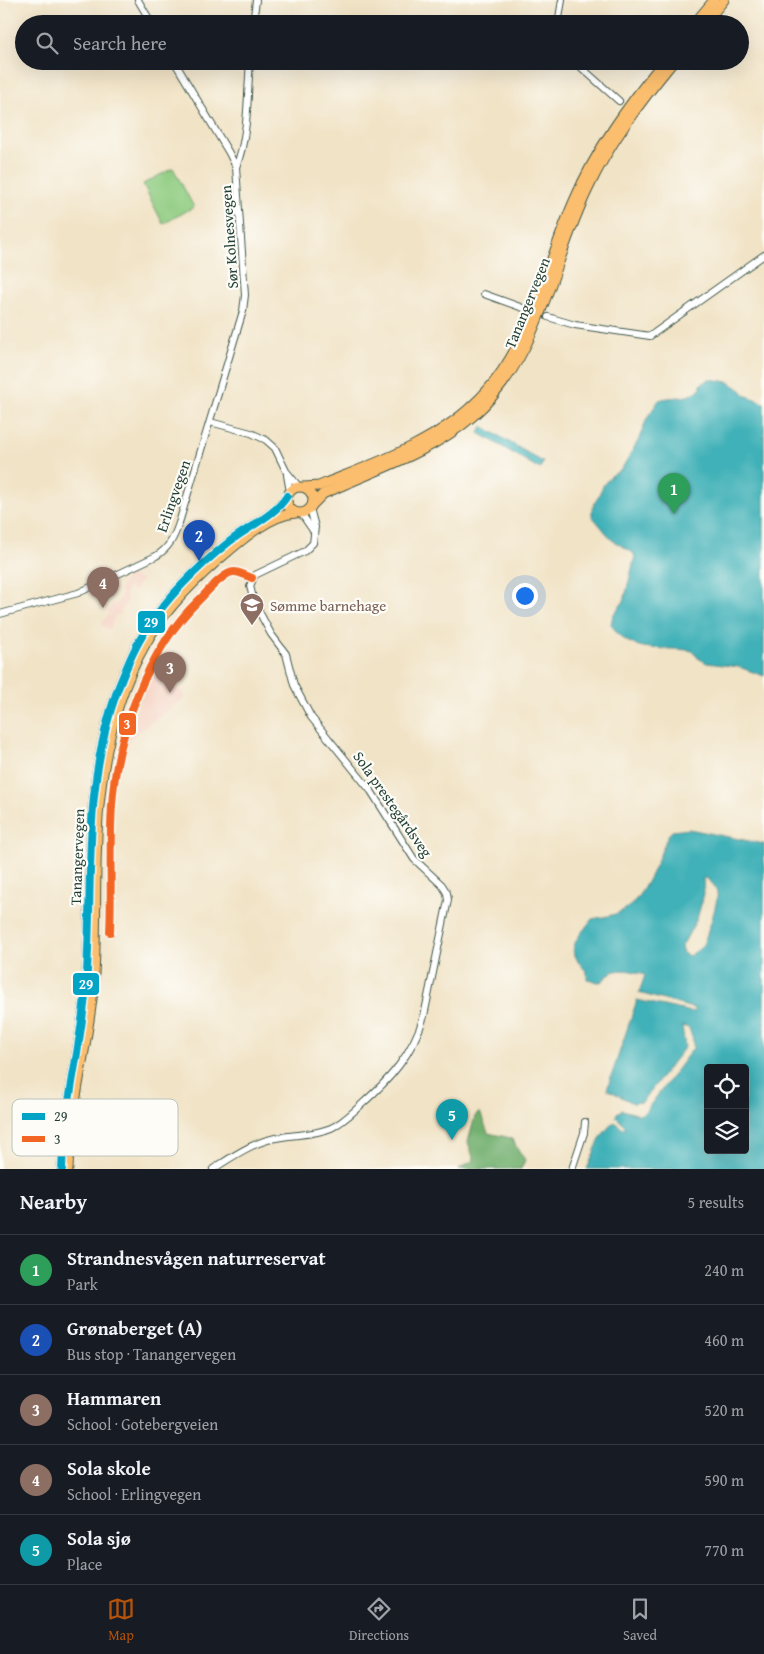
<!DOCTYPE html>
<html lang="en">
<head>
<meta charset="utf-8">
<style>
	body { margin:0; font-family:"Gentium Book Plus",serif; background:#242831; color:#f1f3f6 }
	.controls { position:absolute; right:15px; bottom:15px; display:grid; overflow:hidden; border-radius:5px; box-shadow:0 5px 20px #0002 }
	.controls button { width:45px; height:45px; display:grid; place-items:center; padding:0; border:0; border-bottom:1px solid #363941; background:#171b24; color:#f1f3f6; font:25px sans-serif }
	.you { position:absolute; left:524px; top:595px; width:18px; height:18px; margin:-12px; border:4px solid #fff; border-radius:50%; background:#1a73e8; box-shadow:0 0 0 8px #1a73e833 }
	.badge { display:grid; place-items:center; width:32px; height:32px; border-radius:50%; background:#b45309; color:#fff; font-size:16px; font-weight:700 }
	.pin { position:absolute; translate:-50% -41px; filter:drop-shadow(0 1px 2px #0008) }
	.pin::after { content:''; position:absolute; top:26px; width:18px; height:15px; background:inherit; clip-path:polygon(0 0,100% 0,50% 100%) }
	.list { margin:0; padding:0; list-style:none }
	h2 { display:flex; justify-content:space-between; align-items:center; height:65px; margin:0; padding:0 20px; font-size:21px }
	h2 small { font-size:16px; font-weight:400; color:#9ea1a6 }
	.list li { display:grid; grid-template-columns:32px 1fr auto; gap:15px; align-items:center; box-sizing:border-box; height:70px; padding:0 20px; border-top:1px solid #363941 }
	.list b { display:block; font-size:19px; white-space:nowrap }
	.list p { margin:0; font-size:16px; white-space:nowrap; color:#9ea1a6 }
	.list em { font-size:16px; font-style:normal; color:#9ea1a6 }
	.icon { flex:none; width:28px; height:28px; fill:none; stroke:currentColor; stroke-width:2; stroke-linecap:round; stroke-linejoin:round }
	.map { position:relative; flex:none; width:764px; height:1169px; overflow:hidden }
	.search { position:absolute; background:#171b24; box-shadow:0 5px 20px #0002; left:15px; right:15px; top:15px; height:55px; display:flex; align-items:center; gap:12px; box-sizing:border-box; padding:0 18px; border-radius:28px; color:#9ea1a6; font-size:19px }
	.sheet { height:415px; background:#171b24 }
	nav { display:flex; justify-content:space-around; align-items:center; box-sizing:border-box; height:70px; border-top:1px solid #363941; background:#171b24; font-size:14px; color:#9ea1a6 }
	nav a { display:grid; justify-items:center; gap:2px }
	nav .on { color:#b45309 }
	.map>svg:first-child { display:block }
	.built { fill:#f5d2c2 }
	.green { fill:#8fcc81; stroke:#57845a }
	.forest { fill:#73b06f; stroke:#497652 }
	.water { fill:#40b1b8; stroke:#307776; fill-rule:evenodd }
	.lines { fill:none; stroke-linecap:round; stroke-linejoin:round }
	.minor-casing { stroke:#3e564a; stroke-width:8 }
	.highway-casing { stroke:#3e564a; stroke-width:11 }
	.minor { stroke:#fff; stroke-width:6 }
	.highway { stroke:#fbbe6e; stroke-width:9 }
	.bus-1-casing { stroke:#fdfcf7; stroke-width:11 }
	.bus-2-casing { stroke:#fdfcf7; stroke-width:11 }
	.bus-1 { stroke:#02a4c6; stroke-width:8 }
	.bus-2 { stroke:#f26522; stroke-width:8 }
	.labels { text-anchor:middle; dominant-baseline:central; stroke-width:4.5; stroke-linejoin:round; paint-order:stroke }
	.street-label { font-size:15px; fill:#1f3d34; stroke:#fdfcf7 }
	.education-label { font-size:15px; fill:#785e54; stroke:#fdfcf7; text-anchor:start }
	.key { fill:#fdfcf7; stroke:#bac3bc; stroke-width:1 }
	.key-label { font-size:14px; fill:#1f3d34 }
	.line-badge { stroke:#fdfcf7; stroke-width:2 }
	.badge-label { font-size:14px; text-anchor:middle; font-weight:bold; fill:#fff }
</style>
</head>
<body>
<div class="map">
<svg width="764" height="1169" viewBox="0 0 764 1169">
	<rect width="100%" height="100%" fill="#fdfcf7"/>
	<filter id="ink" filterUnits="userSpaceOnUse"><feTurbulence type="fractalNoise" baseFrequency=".02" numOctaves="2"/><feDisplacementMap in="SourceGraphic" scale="10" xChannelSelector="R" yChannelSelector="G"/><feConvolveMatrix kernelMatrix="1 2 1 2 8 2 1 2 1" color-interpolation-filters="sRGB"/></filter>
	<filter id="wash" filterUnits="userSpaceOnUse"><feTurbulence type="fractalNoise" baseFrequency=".0096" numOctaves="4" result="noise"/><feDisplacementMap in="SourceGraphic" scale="20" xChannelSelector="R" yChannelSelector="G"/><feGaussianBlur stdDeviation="1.12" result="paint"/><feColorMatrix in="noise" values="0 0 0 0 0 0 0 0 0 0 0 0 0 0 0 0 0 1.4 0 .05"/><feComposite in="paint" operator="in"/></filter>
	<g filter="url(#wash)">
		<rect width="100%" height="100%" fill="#f1e3c6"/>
		<g class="built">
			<polygon points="129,574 141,580 134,592 128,587 125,595 128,599 119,616 116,614 110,630 101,625 109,613 107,612 112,603 115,606 120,599 122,593 120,591 122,584"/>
			<polygon points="169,663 185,698 132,737 124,748 136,711 155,664"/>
		</g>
		<polygon class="green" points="173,168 194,207 163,224 143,184"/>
		<polygon class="forest" points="480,1112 488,1133 511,1138 525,1160 521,1169 459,1169 474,1160 468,1142 475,1116"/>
		<g class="water">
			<path d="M 709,379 L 729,382 L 741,390 L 745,395 L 764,403 L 764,676 L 739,667 L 707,663 L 698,658 L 693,651 C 662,645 630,657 611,624 L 613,615 L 624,601 L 635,556 L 632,552 L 612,540 L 592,516 L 592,509 L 604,484 L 611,476 L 621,470 L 638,441 L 647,418 L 659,400 C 673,395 694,401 702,385 L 700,385 Z"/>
			<polygon points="482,426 543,462 540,469 479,433"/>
			<path d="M 689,829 L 764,844 L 764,1169 L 587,1169 C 594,1154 600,1131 615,1122 L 623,1129 L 625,1129 L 625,1126 L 616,1117 L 617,1113 L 622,1110 L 640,1115 L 645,1112 L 693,1048 L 693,1040 L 689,1028 L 682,1026 L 685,1047 L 642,1102 L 633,1103 L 607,1089 L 637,1000 L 691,1012 L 695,1011 L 696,1009 L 639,993 L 645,975 C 634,971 619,967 609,974 C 605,977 604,982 599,982 C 596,982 590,979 587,979 L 587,972 C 564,948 575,942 592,919 C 602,917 613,916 622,911 C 643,901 659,857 668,835 L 672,831 ZM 703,878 L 706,878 C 712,883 716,886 717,893 C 719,899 706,940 702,946 C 699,950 693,953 689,956 L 683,953 L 681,948 L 697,919 L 704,894 ZM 708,1068 L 745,1068 L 745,1150 L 708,1150 Z"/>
		</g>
	</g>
	<g filter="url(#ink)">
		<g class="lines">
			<defs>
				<g id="minor">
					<polyline points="138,0 152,24"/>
					<polyline points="253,24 256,0"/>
					<polyline points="558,24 562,0"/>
					<polyline points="574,61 619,101"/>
					<path d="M 236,167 C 249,135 247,95 250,61"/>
					<polyline points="484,294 523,308"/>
					<polyline points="548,317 575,325 650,336 764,255"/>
					<polyline points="210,422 251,433 266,440 275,448 286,471 299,487"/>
					<polyline points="287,475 290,492"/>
					<polyline points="301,513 314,532"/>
					<path d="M 0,614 L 78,593 L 156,556 C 169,548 174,538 179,523 L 243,311 L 245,295 L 236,167 L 229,153 L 174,61"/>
					<path d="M 110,932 C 112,890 109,848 112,806 C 116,735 147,650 199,600 C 207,592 224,572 234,572 C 240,572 247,576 252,578"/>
					<path d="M 213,1169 C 235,1155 256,1140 282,1137 C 299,1134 314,1135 331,1128 C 342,1123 352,1113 361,1105 C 391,1078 412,1055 424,1016 L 448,900 L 447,893 L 442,885 L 414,859 L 371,791 L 311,717 L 294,685 L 286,654 L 271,634 L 254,602 L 250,586 L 255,575 L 305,551 L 313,543 L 315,527 L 310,508"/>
					<polyline points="572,1169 584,1133 585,1122"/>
				</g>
				<g id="highway">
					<polyline points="694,24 714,0"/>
					<polyline points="704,24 724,0"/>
					<circle cx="300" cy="500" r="13"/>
					<path d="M 304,487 L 319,486 L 326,483 C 378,462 435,442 475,403 C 531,350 544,269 574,201 C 596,149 629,104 664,61"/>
					<path d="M 313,504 L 323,494 C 373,471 431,453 473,416 C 540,358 551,265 588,189 C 610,142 641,101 674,61"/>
					<path d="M 62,1169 C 64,1107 81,1048 86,986 C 94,884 81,791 117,691 C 126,669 134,647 148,627 C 169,595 199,566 229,542 C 246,528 276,515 287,496"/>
					<path d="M 68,1169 C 70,1108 87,1050 93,990 C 98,929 93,867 99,805 C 104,751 118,691 146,643 C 163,612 190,585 217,561 C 238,543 268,515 296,513"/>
				</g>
			</defs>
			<use href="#minor" class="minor-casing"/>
			<use href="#highway" class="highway-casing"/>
			<use href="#minor" class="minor"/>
			<use href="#highway" class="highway"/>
			<defs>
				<path id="bus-1" d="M 62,1169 C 64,1107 81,1048 86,986 C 94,884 81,791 117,691 C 126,669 134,647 148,627 C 169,595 199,566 229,542 C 246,528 276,515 287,496"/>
				<path id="bus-2" d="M 110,932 C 112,890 109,848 112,806 C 116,735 147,650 199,600 C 207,592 224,572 234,572 C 240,572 247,576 252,578"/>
			</defs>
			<use href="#bus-1" class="bus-1-casing"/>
			<use href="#bus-2" class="bus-2-casing"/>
			<use href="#bus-1" class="bus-1"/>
			<use href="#bus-2" class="bus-2"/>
		</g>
	</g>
	<defs>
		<symbol id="school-pin" viewBox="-11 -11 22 30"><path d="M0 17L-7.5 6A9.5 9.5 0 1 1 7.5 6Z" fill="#8d6e63" stroke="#fdfcf7"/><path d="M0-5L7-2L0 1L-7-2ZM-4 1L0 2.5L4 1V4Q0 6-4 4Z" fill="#fff"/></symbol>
	</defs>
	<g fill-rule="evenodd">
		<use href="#school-pin" x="238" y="591" width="28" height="38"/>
	</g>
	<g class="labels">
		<g class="street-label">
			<text transform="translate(229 237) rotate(-94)">Sør Kolnesvegen</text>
			<text transform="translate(527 303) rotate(-68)">Tanangervegen</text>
			<text transform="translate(173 496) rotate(-71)">Erlingvegen</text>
			<text transform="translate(393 804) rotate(55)">Sola prestegårdsveg</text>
			<text transform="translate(77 857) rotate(-88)">Tanangervegen</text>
		</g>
		<g class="education-label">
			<text x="270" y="605">Sømme barnehage</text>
		</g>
	</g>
	<rect x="12" y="1099" width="166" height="57" rx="8" class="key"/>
	<rect x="22" y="1113" width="23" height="7" fill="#02a4c6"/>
	<rect x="22" y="1136" width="23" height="6" fill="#f26522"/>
	<g class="key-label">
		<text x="54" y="1121">29</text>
		<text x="54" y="1144">3</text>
	</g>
	<g class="line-badge">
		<rect x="137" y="610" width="29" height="24" rx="5" fill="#02a4c6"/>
		<rect x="118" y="712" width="19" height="24" rx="5" fill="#f26522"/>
		<rect x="72" y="972" width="28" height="24" rx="5" fill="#02a4c6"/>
	</g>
	<g class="badge-label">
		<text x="151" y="627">29</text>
		<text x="127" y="729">3</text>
		<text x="86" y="989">29</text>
	</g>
</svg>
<div class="controls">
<button><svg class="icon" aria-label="locate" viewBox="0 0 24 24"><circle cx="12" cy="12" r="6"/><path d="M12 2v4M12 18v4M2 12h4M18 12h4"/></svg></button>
<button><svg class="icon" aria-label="layers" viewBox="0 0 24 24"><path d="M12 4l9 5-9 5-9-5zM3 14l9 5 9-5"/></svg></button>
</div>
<div class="you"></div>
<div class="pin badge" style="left:674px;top:514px;background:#2e9e5b">1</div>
<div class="pin badge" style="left:199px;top:561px;background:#1a4fb4">2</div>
<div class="pin badge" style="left:170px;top:693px;background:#8d6e63">3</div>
<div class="pin badge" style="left:103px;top:608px;background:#8d6e63">4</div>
<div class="pin badge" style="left:452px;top:1140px;background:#0f9aa8">5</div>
<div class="search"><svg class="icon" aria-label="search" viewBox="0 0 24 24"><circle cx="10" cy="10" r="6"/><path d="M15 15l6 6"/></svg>Search here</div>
</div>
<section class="sheet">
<h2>Nearby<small>5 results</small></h2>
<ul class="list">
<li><span class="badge" style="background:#2e9e5b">1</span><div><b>Strandnesvågen naturreservat</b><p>Park</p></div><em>240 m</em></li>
<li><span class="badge" style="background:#1a4fb4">2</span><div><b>Grønaberget (A)</b><p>Bus stop · Tanangervegen</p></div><em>460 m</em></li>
<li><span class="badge" style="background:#8d6e63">3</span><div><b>Hammaren</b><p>School · Gotebergveien</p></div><em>520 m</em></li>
<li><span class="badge" style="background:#8d6e63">4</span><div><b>Sola skole</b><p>School · Erlingvegen</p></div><em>590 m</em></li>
<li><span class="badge" style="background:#0f9aa8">5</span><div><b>Sola sjø</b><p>Place</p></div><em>770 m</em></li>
</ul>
</section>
<nav>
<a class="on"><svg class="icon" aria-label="map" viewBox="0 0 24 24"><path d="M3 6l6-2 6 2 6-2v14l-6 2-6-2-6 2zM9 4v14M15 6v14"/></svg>Map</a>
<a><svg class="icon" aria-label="directions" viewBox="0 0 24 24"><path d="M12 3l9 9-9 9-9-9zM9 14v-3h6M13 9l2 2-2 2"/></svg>Directions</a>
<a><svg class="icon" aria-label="saved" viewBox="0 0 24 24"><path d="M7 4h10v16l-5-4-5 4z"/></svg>Saved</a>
</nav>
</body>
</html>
